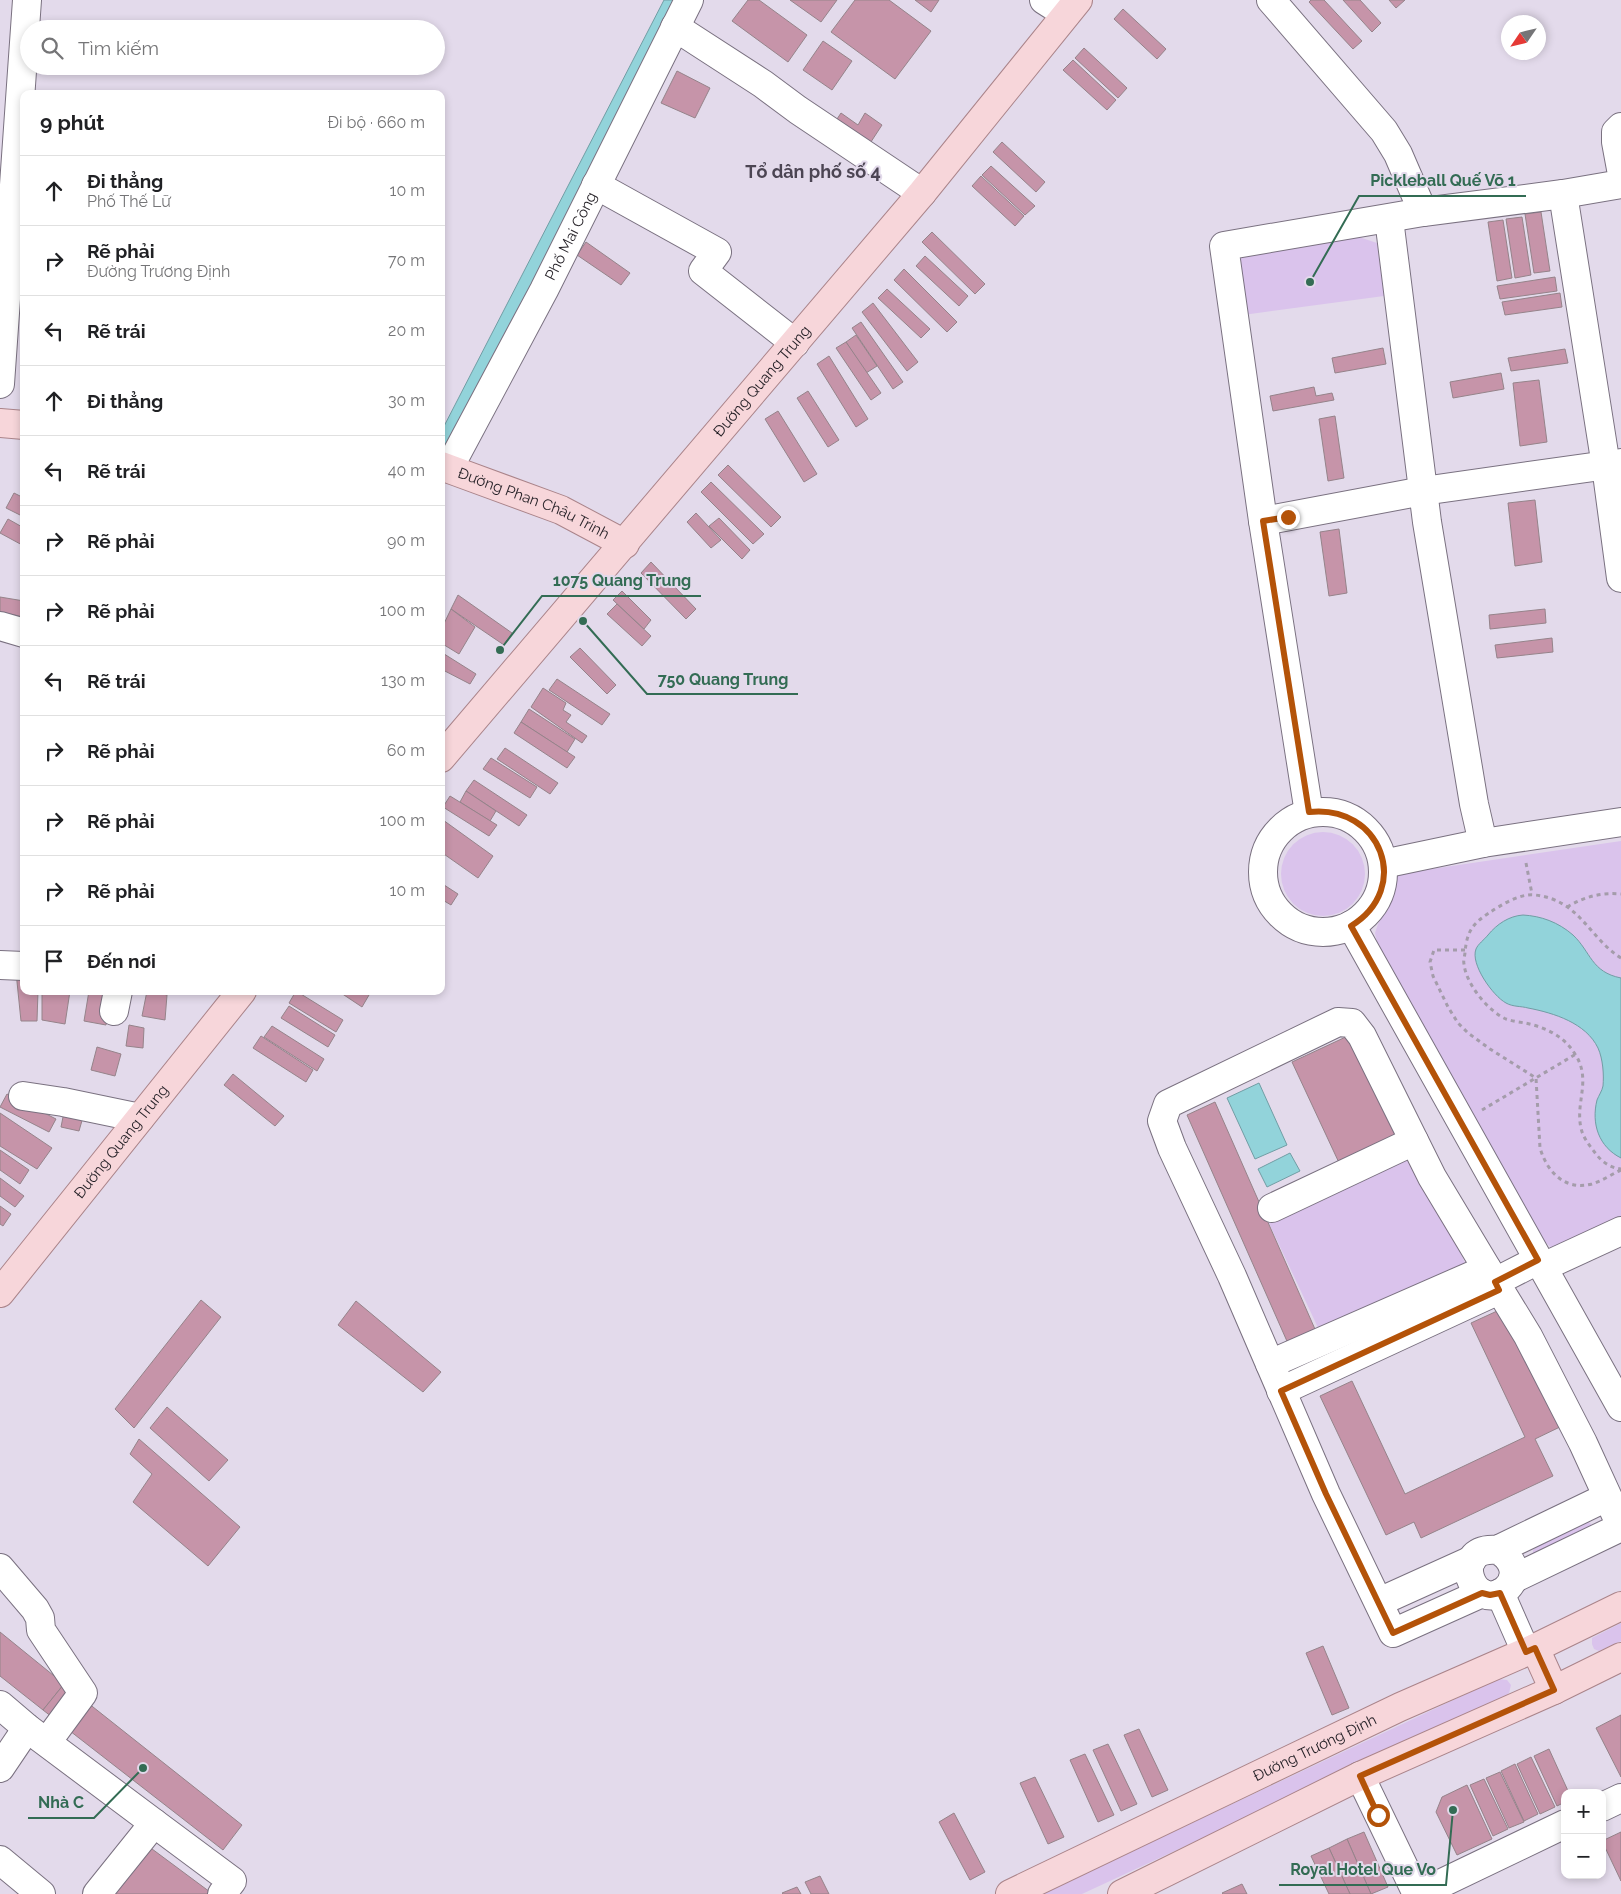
<!DOCTYPE html>
<html lang="vi">
<head>
<meta charset="utf-8">
<style>
	body { margin:0; font-family:Raleway,sans-serif; background:#f6f6f6; color:#202124 }
	.controls { position:absolute; right:15px; bottom:15px; display:grid; overflow:hidden; border-radius:10px; box-shadow:0 2px 8px #0003 }
	.controls button { width:45px; height:45px; display:grid; place-items:center; padding:0; border:0; border-bottom:1px solid #e0e0e0; background:#fff; color:#202124; font:25px sans-serif }
	.compass { position:absolute; left:1501px; top:15px; width:45px; height:45px; border-radius:50%; background:#fff; box-shadow:0 2px 8px #0003; rotate:235deg }
	.stop { position:absolute; width:15px; height:15px; margin:-11px; border:4px solid #b45309; border-radius:50%; background:#fff }
	.stop.end { background:#b45309; border-color:#fff; box-shadow:0 1px 5px #0008 }
	.list { margin:0; padding:0; list-style:none }
	h2 { display:flex; justify-content:space-between; align-items:center; height:65px; margin:0; padding:0 20px; font-size:21px }
	h2 small { font-size:16px; font-weight:400; color:#757577 }
	.list li { display:grid; grid-template-columns:32px 1fr auto; gap:15px; align-items:center; box-sizing:border-box; height:70px; padding:0 20px; border-top:1px solid #e0e0e0 }
	.list b { display:block; font-size:19px; white-space:nowrap }
	.list p { margin:0; font-size:16px; white-space:nowrap; color:#757577 }
	.list em { font-size:16px; font-style:normal; color:#757577 }
	.icon { flex:none; width:28px; height:28px; fill:none; stroke:currentColor; stroke-width:2; stroke-linecap:round; stroke-linejoin:round }
	.map { position:relative; flex:none; width:1621px; height:1894px; overflow:hidden }
	.search { position:absolute; background:#fff; box-shadow:0 2px 8px #0003; left:20px; top:20px; width:425px; height:55px; display:flex; align-items:center; gap:12px; box-sizing:border-box; padding:0 18px; border-radius:28px; color:#757577; font-size:19px }
	.panel { position:absolute; background:#fff; box-shadow:0 2px 8px #0003; left:20px; top:90px; width:425px; height:905px; border-radius:10px }
	.map>svg:first-child { display:block }
	.green { fill:#dac3ec }
	.water { fill:#92d3da; stroke:#719da4 }
	.building { fill:#c694a9; stroke:#95838a }
	.lines { fill:none; stroke-linecap:round; stroke-linejoin:round }
	.minor-casing { stroke:#7a7180; stroke-width:30 }
	.major-casing { stroke:#aa848a; stroke-width:30 }
	.path { stroke:#a49caa; stroke-width:3; stroke-dasharray:4 4; stroke-linecap:butt }
	.minor { stroke:#fff; stroke-width:28 }
	.major { stroke:#f7d6da; stroke-width:28 }
	.route { stroke:#b45309; stroke-width:6 }
	.labels { text-anchor:middle; dominant-baseline:central; stroke-width:4; stroke-linejoin:round; paint-order:stroke }
	.street-label { font-size:15px; fill:#231f25; stroke:#e3daeb }
	.quarter-label { font-size:18px; font-weight:bold; fill:#4c4553; stroke:#e3daeb }
	.leader { fill:none; stroke:#336c54; stroke-width:2 }
	.callout-dot { fill:#336c54; stroke:#e3daeb; stroke-width:2 }
	.callout-label { font-size:16px; text-anchor:middle; font-weight:bold; fill:#336c54; stroke:#e3daeb; stroke-width:4; stroke-linejoin:round; paint-order:stroke }
</style>
</head>
<body>
<div class="map">
<svg width="1621" height="1894" viewBox="0 0 1621 1894">
	<rect width="100%" height="100%" fill="#e3daeb"/>
	<g class="green">
		<polygon points="1356,236 1377,243 1384,296 1243,315 1235,267 1244,254"/>
		<circle cx="1323" cy="874" r="42"/>
		<polygon points="1621,841 1621,1222 1553,1249 1545,1242 1377,942 1375,933 1378,924 1391,896 1395,878 1398,874"/>
		<polygon points="1412,1151 1466,1265 1321,1334 1267,1219"/>
		<polygon points="1587,1521 1591,1524 1591,1528 1533,1555 1533,1550 1538,1546"/>
		<polygon points="1621,1623 1621,1641 1599,1651 1594,1649 1592,1644 1592,1638"/>
		<polygon points="1498,1679 1507,1680 1511,1685 1509,1693 1504,1698 1082,1894 1041,1894"/>
	</g>
	<g class="water">
		<polygon points="664,0 678,0 441,466 441,432"/>
		<path d="M 1523,915 C 1541,916 1558,922 1573,935 C 1591,952 1591,972 1621,978 L 1621,1158 C 1599,1147 1591,1124 1597,1100 C 1599,1095 1602,1091 1603,1086 C 1604,1075 1603,1059 1598,1048 C 1586,1023 1554,1013 1528,1008 C 1521,1006 1513,1007 1506,1003 C 1493,996 1470,964 1476,949 C 1478,944 1484,940 1488,935 C 1497,924 1509,916 1523,915 Z"/>
		<polygon points="1259,1083 1287,1145 1255,1159 1227,1098"/>
		<polygon points="1290,1153 1300,1171 1267,1187 1258,1169"/>
	</g>
	<g class="building">
		<polygon points="748,0 759,0 807,35 788,62 732,21"/>
		<polygon points="790,0 837,0 821,22"/>
		<polygon points="855,0 889,0 931,31 895,79 831,32"/>
		<polygon points="915,0 939,0 931,12"/>
		<polygon points="1311,0 1324,0 1362,41 1353,49 1309,2"/>
		<polygon points="1343,0 1360,0 1381,23 1372,32"/>
		<polygon points="1389,0 1405,0 1396,8"/>
		<polygon points="1123,9 1166,49 1157,59 1114,19"/>
		<polygon points="823,41 852,61 832,90 803,70"/>
		<polygon points="1084,48 1127,88 1118,98 1075,58"/>
		<polygon points="1073,60 1116,100 1107,110 1063,70"/>
		<polygon points="677,71 710,88 695,118 661,103"/>
		<polygon points="841,113 858,125 865,113 882,125 865,151 831,128"/>
		<polygon points="1002,142 1045,182 1036,192 993,152"/>
		<polygon points="991,166 1035,206 1025,215 982,175"/>
		<polygon points="981,176 1024,216 1015,226 972,186"/>
		<polygon points="1541,212 1550,271 1534,273 1525,214"/>
		<polygon points="1522,217 1531,275 1515,278 1506,219"/>
		<polygon points="1503,220 1512,278 1497,281 1488,222"/>
		<polygon points="932,232 985,284 975,294 922,242"/>
		<polygon points="586,242 630,273 621,285 577,255"/>
		<polygon points="925,256 968,296 959,306 916,266"/>
		<polygon points="904,269 957,322 947,332 894,280"/>
		<polygon points="1555,277 1557,291 1500,299 1497,286"/>
		<polygon points="887,289 930,329 921,338 878,298"/>
		<polygon points="1560,293 1562,307 1505,315 1502,302"/>
		<polygon points="873,303 918,362 907,371 862,312"/>
		<polygon points="861,322 903,382 893,389 852,328"/>
		<polygon points="856,335 877,366 866,373 846,342"/>
		<polygon points="846,342 881,393 871,400 836,348"/>
		<polygon points="1383,348 1386,364 1335,373 1332,358"/>
		<polygon points="1565,349 1568,363 1511,371 1508,358"/>
		<polygon points="829,356 868,419 856,427 817,364"/>
		<polygon points="1501,373 1504,389 1453,398 1450,382"/>
		<polygon points="1539,380 1547,442 1520,446 1513,383"/>
		<polygon points="1314,387 1316,396 1332,393 1334,400 1273,411 1270,396"/>
		<polygon points="808,391 839,440 828,447 797,398"/>
		<polygon points="778,411 817,474 804,482 765,419"/>
		<polygon points="1335,416 1344,478 1328,481 1319,419"/>
		<polygon points="728,465 781,517 771,527 718,475"/>
		<polygon points="711,482 764,534 753,544 701,492"/>
		<polygon points="14,493 24,498 24,517 6,508"/>
		<polygon points="1535,500 1542,562 1515,566 1508,503"/>
		<polygon points="696,513 721,540 711,548 687,522"/>
		<polygon points="719,518 750,550 742,559 709,526"/>
		<polygon points="8,519 24,528 24,546 0,533"/>
		<polygon points="1339,529 1347,593 1329,596 1320,532"/>
		<polygon points="651,562 696,609 686,619 641,573"/>
		<polygon points="622,591 651,620 644,629 613,600"/>
		<polygon points="458,595 512,633 504,645 451,609"/>
		<polygon points="0,597 24,601 24,617 0,612"/>
		<polygon points="617,604 651,636 642,646 607,614"/>
		<polygon points="451,609 475,627 459,654 441,643 441,630"/>
		<polygon points="1545,609 1546,623 1490,629 1489,615"/>
		<polygon points="1552,638 1553,652 1497,658 1495,645"/>
		<polygon points="580,648 616,685 607,694 570,657"/>
		<polygon points="441,652 476,674 470,684 441,669"/>
		<polygon points="557,679 610,714 602,725 549,690"/>
		<polygon points="543,688 566,703 563,710 571,715 566,722 587,736 582,743 531,707"/>
		<polygon points="529,709 575,739 567,752 521,722"/>
		<polygon points="521,722 575,757 567,768 514,733"/>
		<polygon points="505,748 558,783 550,794 497,759"/>
		<polygon points="491,758 537,787 530,798 483,769"/>
		<polygon points="474,780 527,815 519,826 466,791"/>
		<polygon points="466,791 496,811 490,821 460,802"/>
		<polygon points="450,796 497,825 489,836 443,807"/>
		<polygon points="443,820 493,856 478,878 441,852 441,822"/>
		<polygon points="441,883 458,894 451,905 441,899"/>
		<polygon points="16,972 24,972 24,991 38,991 37,1021 21,1021"/>
		<polygon points="42,991 70,991 65,1024 42,1020"/>
		<polygon points="89,991 113,991 106,1025 84,1021"/>
		<polygon points="147,991 167,995 165,1020 142,1016"/>
		<polygon points="296,991 343,1020 336,1032 289,1003"/>
		<polygon points="338,991 363,991 369,995 362,1007"/>
		<polygon points="289,1006 335,1035 328,1047 281,1018"/>
		<polygon points="129,1025 144,1028 143,1048 126,1046"/>
		<polygon points="272,1026 324,1059 317,1071 264,1037"/>
		<polygon points="1350,1035 1399,1139 1341,1167 1292,1062"/>
		<polygon points="261,1036 313,1070 306,1082 253,1048"/>
		<polygon points="97,1047 121,1054 115,1076 91,1070"/>
		<polygon points="233,1074 284,1116 275,1126 224,1085"/>
		<polygon points="7,1094 56,1119 49,1132 0,1107"/>
		<polygon points="1215,1102 1318,1336 1290,1348 1187,1115"/>
		<polygon points="65,1107 85,1110 79,1131 61,1127"/>
		<polygon points="0,1113 52,1148 37,1169 0,1146"/>
		<polygon points="0,1150 29,1170 20,1184 0,1170"/>
		<polygon points="0,1178 24,1196 15,1207 0,1196"/>
		<polygon points="0,1206 11,1214 3,1226 0,1224"/>
		<polygon points="201,1300 221,1317 134,1428 115,1409"/>
		<polygon points="356,1301 441,1372 423,1392 338,1325"/>
		<polygon points="1508,1306 1564,1425 1535,1439 1553,1476 1421,1538 1414,1522 1386,1535 1320,1396 1352,1381 1405,1494 1525,1437 1471,1323"/>
		<polygon points="167,1407 228,1460 209,1481 150,1428"/>
		<polygon points="139,1439 240,1527 208,1566 133,1502 152,1474 130,1454"/>
		<polygon points="0,1632 64,1684 43,1710 0,1676"/>
		<polygon points="1323,1646 1349,1708 1332,1715 1306,1653"/>
		<polygon points="64,1684 242,1825 223,1850 43,1710"/>
		<polygon points="1621,1715 1621,1777 1596,1728"/>
		<polygon points="1139,1729 1168,1790 1152,1797 1124,1735"/>
		<polygon points="1108,1744 1137,1804 1121,1811 1093,1750"/>
		<polygon points="1549,1749 1569,1793 1565,1793 1565,1802 1557,1806 1534,1756"/>
		<polygon points="1085,1754 1114,1815 1098,1822 1070,1760"/>
		<polygon points="1531,1757 1555,1807 1540,1814 1517,1764"/>
		<polygon points="1515,1764 1538,1814 1524,1821 1501,1771"/>
		<polygon points="1500,1772 1524,1822 1509,1828 1486,1778"/>
		<polygon points="1035,1777 1064,1837 1048,1844 1020,1783"/>
		<polygon points="1484,1779 1508,1829 1493,1836 1470,1785"/>
		<polygon points="1467,1785 1492,1839 1457,1855 1436,1812 1442,1797"/>
		<polygon points="954,1813 985,1872 970,1880 939,1822"/>
		<polygon points="1364,1832 1388,1887 1371,1894 1347,1839"/>
		<polygon points="1621,1832 1621,1881 1602,1841"/>
		<polygon points="1347,1839 1371,1894 1350,1894 1329,1848"/>
		<polygon points="144,1843 210,1892 208,1894 106,1894"/>
		<polygon points="1329,1848 1350,1894 1329,1894 1311,1856"/>
		<polygon points="820,1876 829,1894 811,1894 805,1882"/>
		<polygon points="1242,1884 1247,1894 1223,1894 1222,1893"/>
		<polygon points="797,1887 801,1894 783,1894 782,1893"/>
	</g>
	<g class="lines">
		<defs>
			<g id="minor">
				<polyline points="1044,0 1066,14"/>
				<polyline points="1271,0 1384,131 1398,154 1423,212"/>
				<polyline points="675,27 763,84 798,110 922,193"/>
				<polyline points="1621,127 1616,132 1616,142 1621,169"/>
				<polyline points="596,185 717,252 703,271 795,343"/>
				<polyline points="1563,194 1606,466 1621,578"/>
				<polyline points="1389,219 1427,522 1474,804 1483,843"/>
				<polyline points="0,384 27,0"/>
				<path id="s1" d="M 449,468 L 544,290 L 689,0"/>
				<polyline points="1263,521 1423,491 1621,463"/>
				<polyline points="0,626 24,633"/>
				<circle cx="1323" cy="872" r="60"/>
				<polyline points="1309,813 1263,521 1224,246 1423,212 1563,194 1621,184"/>
				<polyline points="1383,864 1483,843 1621,822"/>
				<polyline points="1351,925 1621,1407"/>
				<polyline points="0,965 24,966"/>
				<polyline points="114,1011 118,991"/>
				<polyline points="23,1096 63,1102 140,1118"/>
				<polyline points="1272,1208 1414,1141"/>
				<polyline points="1538,1260 1495,1282 1528,1336 1583,1443 1621,1526"/>
				<polyline points="1543,1267 1621,1231"/>
				<polyline points="1270,1364 1487,1269"/>
				<polyline points="1281,1391 1499,1290"/>
				<path d="M 1497,1550 C 1513,1557 1521,1577 1505,1590 C 1473,1615 1447,1546 1497,1550 L 1607,1497"/>
				<polyline points="0,1568 35,1609 40,1618 41,1630 83,1693 47,1742"/>
				<polyline points="1513,1579 1621,1527"/>
				<polyline points="1482,1593 1393,1633 1326,1494 1232,1276 1172,1148 1162,1121 1168,1104 1338,1022 1352,1023 1362,1036 1432,1177 1495,1282"/>
				<polyline points="1500,1593 1526,1652"/>
				<polyline points="1379,1602 1472,1560"/>
				<polyline points="0,1705 27,1728 154,1823 97,1894"/>
				<polyline points="0,1768 27,1728"/>
				<polyline points="1360,1776 1417,1894"/>
				<polyline points="1602,1807 1621,1798"/>
				<polyline points="154,1823 232,1881 222,1894"/>
				<polyline points="0,1860 41,1894"/>
				<polyline points="1419,1894 1565,1824"/>
			</g>
			<g id="major">
				<polyline points="0,423 24,425"/>
				<path id="s2" d="M 441,466 L 561,510 L 625,544"/>
				<path id="s3" d="M 441,758 L 922,193 L 1078,0"/>
				<path id="s4" d="M 0,1293 L 242,991"/>
				<polyline points="1535,1648 1554,1690"/>
				<path id="s5" d="M 1010,1894 L 1400,1707 L 1535,1648 L 1621,1606"/>
				<polyline points="1122,1894 1360,1776 1554,1690 1621,1657"/>
			</g>
		</defs>
		<use href="#minor" class="minor-casing"/>
		<use href="#major" class="major-casing"/>
		<g class="path">
			<polyline points="1526,863 1532,894"/>
			<path d="M 1567,907 C 1584,897 1601,892 1621,894"/>
			<path d="M 1465,950 L 1434,950 L 1430,962 L 1433,976 L 1448,1007 L 1458,1023 L 1468,1033 L 1490,1049 L 1536,1078 L 1540,1148 C 1547,1172 1565,1191 1592,1184 C 1602,1181 1612,1174 1621,1170"/>
			<path d="M 1621,958 C 1588,937 1580,900 1535,895 C 1520,893 1501,905 1489,913 C 1472,924 1467,932 1465,952 C 1465,956 1463,960 1464,964 C 1466,984 1488,1011 1506,1019 C 1512,1021 1519,1022 1525,1023 C 1545,1027 1564,1036 1575,1054 C 1592,1080 1575,1102 1581,1128 C 1583,1138 1590,1146 1596,1154 C 1602,1162 1611,1168 1621,1169"/>
			<polyline points="1482,1110 1576,1054"/>
		</g>
		<use href="#minor" class="minor"/>
		<use href="#major" class="major"/>
	</g>
	<g class="lines">
		<path class="route" d="M 1288,517 L 1263,521 L 1309,812 C 1381,804 1413,888 1351,926 L 1538,1260 L 1495,1282 L 1499,1290 L 1281,1391 L 1326,1494 L 1393,1633 L 1482,1593 L 1490,1595 L 1500,1593 L 1526,1652 L 1535,1648 L 1554,1690 L 1360,1776 L 1378,1815"/>
	</g>
	<g class="labels">
		<g class="street-label">
			<text stroke="none"><textPath href="#s1" startOffset="262">Phố Mai Công</textPath></text>
			<text stroke="none"><textPath href="#s3" startOffset="495">Đường Quang Trung</textPath></text>
			<text stroke="none"><textPath href="#s2" startOffset="100">Đường Phan Châu Trinh</textPath></text>
			<text stroke="none"><textPath href="#s4" startOffset="194">Đường Quang Trung</textPath></text>
			<text stroke="none"><textPath href="#s5" startOffset="338">Đường Trương Định</textPath></text>
		</g>
		<g class="quarter-label">
			<text x="813" y="171">Tổ dân phố số 4</text>
		</g>
	</g>
	<path class="leader" d="M1310 282L1359 196H1526M500 650L542 596H701M583 621L647 694H798M143 1768L94 1818H28M1453 1810L1446 1885H1279"/>
	<g class="callout-dot">
		<circle cx="1310" cy="282" r="5"/>
		<circle cx="500" cy="650" r="5"/>
		<circle cx="583" cy="621" r="5"/>
		<circle cx="143" cy="1768" r="5"/>
		<circle cx="1453" cy="1810" r="5"/>
	</g>
	<g class="callout-label">
		<text x="1443" y="186">Pickleball Quế Võ 1</text>
		<text x="622" y="586">1075 Quang Trung</text>
		<text x="723" y="685">750 Quang Trung</text>
		<text x="61" y="1808">Nhà C</text>
		<text x="1363" y="1875">Royal Hotel Que Vo</text>
	</g>
</svg>
<div class="controls">
<button>+</button>
<button>−</button>
</div>
<svg class="compass" viewBox="-18 -18 36 36"><path d="M0-13l5 13h-10z" fill="#e53935"/><path d="M0 13l5-13h-10z" fill="#757577"/></svg>
<div class="stop" style="left:1378px;top:1815px"></div>
<div class="stop end" style="left:1288px;top:517px"></div>
<div class="search"><svg class="icon" aria-label="search" viewBox="0 0 24 24"><circle cx="10" cy="10" r="6"/><path d="M15 15l6 6"/></svg>Tìm kiếm</div>
<section class="panel">
<h2>9 phút<small>Đi bộ · 660 m</small></h2>
<ul class="list">
<li><svg class="icon" aria-label="ahead" viewBox="0 0 24 24"><path d="M12 20V5M6 11l6-6 6 6"/></svg><div><b>Đi thẳng</b><p>Phố Thế Lữ</p></div><em>10 m</em></li>
<li><svg class="icon" aria-label="right" viewBox="0 0 24 24"><path d="M7 20v-9h11M14 6l5 5-5 5"/></svg><div><b>Rẽ phải</b><p>Đường Trương Định</p></div><em>70 m</em></li>
<li><svg class="icon" aria-label="left" viewBox="0 0 24 24"><path d="M17 20v-9H6M10 6l-5 5 5 5"/></svg><div><b>Rẽ trái</b></div><em>20 m</em></li>
<li><svg class="icon" aria-label="ahead" viewBox="0 0 24 24"><path d="M12 20V5M6 11l6-6 6 6"/></svg><div><b>Đi thẳng</b></div><em>30 m</em></li>
<li><svg class="icon" aria-label="left" viewBox="0 0 24 24"><path d="M17 20v-9H6M10 6l-5 5 5 5"/></svg><div><b>Rẽ trái</b></div><em>40 m</em></li>
<li><svg class="icon" aria-label="right" viewBox="0 0 24 24"><path d="M7 20v-9h11M14 6l5 5-5 5"/></svg><div><b>Rẽ phải</b></div><em>90 m</em></li>
<li><svg class="icon" aria-label="right" viewBox="0 0 24 24"><path d="M7 20v-9h11M14 6l5 5-5 5"/></svg><div><b>Rẽ phải</b></div><em>100 m</em></li>
<li><svg class="icon" aria-label="left" viewBox="0 0 24 24"><path d="M17 20v-9H6M10 6l-5 5 5 5"/></svg><div><b>Rẽ trái</b></div><em>130 m</em></li>
<li><svg class="icon" aria-label="right" viewBox="0 0 24 24"><path d="M7 20v-9h11M14 6l5 5-5 5"/></svg><div><b>Rẽ phải</b></div><em>60 m</em></li>
<li><svg class="icon" aria-label="right" viewBox="0 0 24 24"><path d="M7 20v-9h11M14 6l5 5-5 5"/></svg><div><b>Rẽ phải</b></div><em>100 m</em></li>
<li><svg class="icon" aria-label="right" viewBox="0 0 24 24"><path d="M7 20v-9h11M14 6l5 5-5 5"/></svg><div><b>Rẽ phải</b></div><em>10 m</em></li>
<li><svg class="icon" aria-label="arrive" viewBox="0 0 24 24"><path d="M6 21V4h12l-3 4 3 4H6"/></svg><div><b>Đến nơi</b></div></li>
</ul>
</section>
</div>
</body>
</html>
